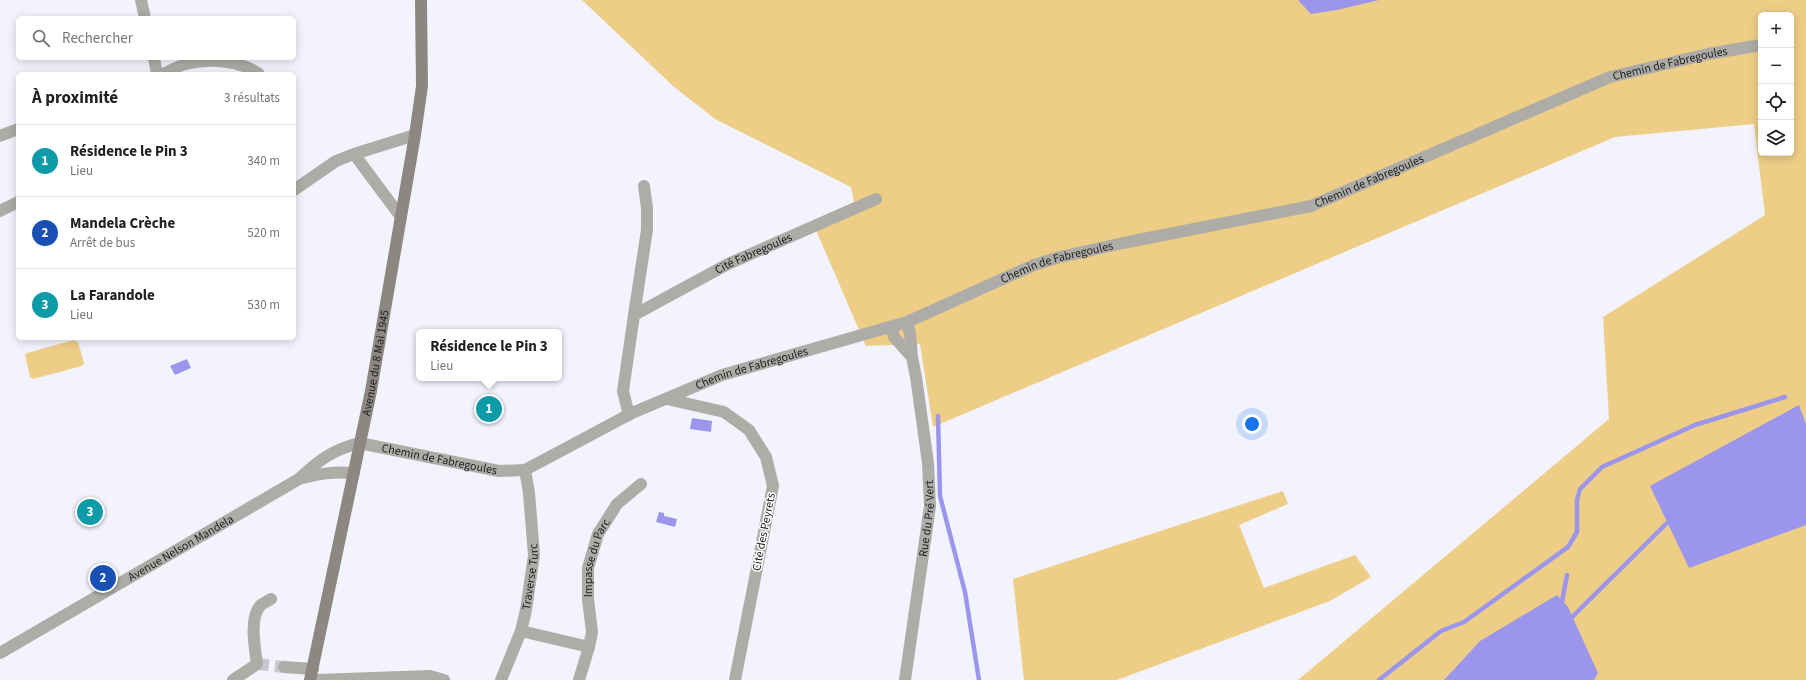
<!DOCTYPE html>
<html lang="fr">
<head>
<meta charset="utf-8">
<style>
	body { margin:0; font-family:"Source Sans 3",sans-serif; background:#f6f6f6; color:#202124 }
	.controls { position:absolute; right:12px; top:12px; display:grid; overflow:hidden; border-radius:6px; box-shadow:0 2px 10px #0003 }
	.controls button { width:36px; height:36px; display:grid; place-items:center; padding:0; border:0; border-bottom:1px solid #e0e0e0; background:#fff; color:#202124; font:20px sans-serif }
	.you { position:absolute; left:1252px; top:424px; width:14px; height:14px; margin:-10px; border:3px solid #fff; border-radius:50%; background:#1a73e8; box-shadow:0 0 0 6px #1a73e833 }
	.badge { display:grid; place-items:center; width:26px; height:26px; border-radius:50%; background:#796433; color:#fff; font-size:13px; font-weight:700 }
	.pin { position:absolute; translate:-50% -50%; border:2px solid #fff; box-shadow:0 1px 4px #0006 }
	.popup { position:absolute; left:416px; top:329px; width:146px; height:52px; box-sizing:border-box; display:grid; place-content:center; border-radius:6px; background:#fff; filter:drop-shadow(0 1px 3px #0005); font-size:13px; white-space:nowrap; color:#757577 }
	.popup b { font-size:15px; color:#202124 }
	.popup::after { content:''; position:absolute; left:50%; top:100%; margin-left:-8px; border:8px solid transparent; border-top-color:#fff }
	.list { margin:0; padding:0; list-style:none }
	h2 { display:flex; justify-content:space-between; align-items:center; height:52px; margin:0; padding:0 16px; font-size:17px }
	h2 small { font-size:13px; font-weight:400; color:#757577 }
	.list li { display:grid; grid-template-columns:26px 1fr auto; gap:12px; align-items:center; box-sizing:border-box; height:72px; padding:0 16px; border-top:1px solid #e0e0e0 }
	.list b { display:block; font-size:15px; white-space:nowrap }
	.list p { margin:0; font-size:13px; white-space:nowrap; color:#757577 }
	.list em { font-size:13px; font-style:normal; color:#757577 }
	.icon { flex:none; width:22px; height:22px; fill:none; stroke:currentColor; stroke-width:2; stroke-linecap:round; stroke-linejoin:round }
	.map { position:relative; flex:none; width:1806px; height:680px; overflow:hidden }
	.search { position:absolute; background:#fff; box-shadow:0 2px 10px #0003; left:16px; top:16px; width:280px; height:44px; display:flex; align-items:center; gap:10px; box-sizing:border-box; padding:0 14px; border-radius:6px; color:#757577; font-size:15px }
	.panel { position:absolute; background:#fff; box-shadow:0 2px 10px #0003; left:16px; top:72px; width:280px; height:268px; border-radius:6px }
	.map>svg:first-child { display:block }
	.green { fill:#eece86; fill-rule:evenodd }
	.water { fill:#9b96eb }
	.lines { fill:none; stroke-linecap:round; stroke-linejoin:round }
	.stream { stroke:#9b96eb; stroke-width:4.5 }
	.minor-tunnel { stroke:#c9c9d3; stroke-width:12; stroke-dasharray:12 6; stroke-linecap:butt }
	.minor { stroke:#aeaca6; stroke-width:12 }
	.tertiary { stroke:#aeaca6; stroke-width:12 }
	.secondary { stroke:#8c8881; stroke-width:12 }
	.labels { text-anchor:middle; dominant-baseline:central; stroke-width:3; stroke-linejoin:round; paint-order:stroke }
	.street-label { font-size:12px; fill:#212126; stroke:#fff }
</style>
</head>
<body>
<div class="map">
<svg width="1806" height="680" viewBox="0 0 1806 680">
	<rect width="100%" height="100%" fill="#f3f3fe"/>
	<g class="green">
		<path d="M 582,0 L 1806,0 L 1806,680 L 1298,680 L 1609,419 L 1603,317 L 1765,215 L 1754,124 L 1615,137 L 933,427 L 920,344 L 866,346 L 812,221 L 854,202 L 851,187 L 715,119 L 673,86 ZM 1761,15 L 1791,15 L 1791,153 L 1761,153 Z"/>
		<polygon points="74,340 78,342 84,363 82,366 33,379 30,377 25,355 27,353"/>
		<polygon points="1283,491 1288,504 1239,525 1264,588 1355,555 1371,577 1330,601 1117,680 1024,680 1013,579"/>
	</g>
	<g class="water">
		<polygon points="1298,0 1379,0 1337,10 1311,14"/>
		<polygon points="187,359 191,368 175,375 170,366"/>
		<polygon points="1799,405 1806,424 1806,525 1689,568 1650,486"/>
		<polygon points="692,418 712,421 711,432 690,429"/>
		<polygon points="659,512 664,513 664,516 677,519 675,527 656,522"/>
		<polygon points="1557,595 1568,607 1598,673 1594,680 1444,680 1480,641"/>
	</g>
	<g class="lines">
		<g class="stream">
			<polyline points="938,416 940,496 965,592 979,680"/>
			<polyline points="1561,607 1567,575"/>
			<polyline points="1568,621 1667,523 1672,521"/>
			<polyline points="1379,680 1441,631 1464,622 1568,547 1577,532 1577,500 1580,489 1602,467 1695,425 1785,397"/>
		</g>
		<polyline class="minor-tunnel" points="257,664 284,667"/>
		<g class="minor">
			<polyline points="141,0 145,18"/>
			<polyline points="154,58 157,74"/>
			<path d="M 163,74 C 170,71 178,66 186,64 C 209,58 239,60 259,74"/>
			<polyline points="0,136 18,129"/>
			<polyline points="354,154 401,217"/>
			<polyline points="294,190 336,161 354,154 415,135"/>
			<polyline points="0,211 18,202"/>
			<polyline points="634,315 647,230 647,208 644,186"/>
			<polyline points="891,327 894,337 912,357"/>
			<polyline points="667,399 724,412 749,430 766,457 773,486 735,680"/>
			<path id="s1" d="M 629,415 L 623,391 L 634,315 L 728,264 L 876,199"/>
			<path id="s2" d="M 359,443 L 499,471 L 525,470 L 632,413 L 722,375 L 907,322 L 1034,265 L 1060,257 L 1123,243 L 1311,206 L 1610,77 L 1708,54 L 1761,45"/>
			<polyline points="521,631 589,647 579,680"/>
			<path id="s3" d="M 589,647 L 592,632 L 588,599 L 588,568 L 598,534 L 617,504 L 641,484"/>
			<polyline points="284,667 313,669"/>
			<path d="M 233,680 L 257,664 C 255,649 249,618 260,606 C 263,603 268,601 271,599"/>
			<polyline points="316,680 430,676 444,680"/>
			<path id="s4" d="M 501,680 L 521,631 L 526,610 L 534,555 L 529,493 L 525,470"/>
			<path id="s5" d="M 905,680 L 930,506 L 928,463 L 916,377 L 912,357 L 910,334 L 907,322"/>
		</g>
		<g class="tertiary">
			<path d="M 300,478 C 320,459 333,450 359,443"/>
			<path id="s6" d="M 0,653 L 299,479 C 318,474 334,471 354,473"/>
		</g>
		<path class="secondary" id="s7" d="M 310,680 L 371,391 L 415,135 L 422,86 L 421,0"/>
	</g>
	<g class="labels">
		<g class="street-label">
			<text stroke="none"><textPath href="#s2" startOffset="1390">Chemin de Fabregoules</textPath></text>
			<text stroke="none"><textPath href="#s2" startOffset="1066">Chemin de Fabregoules</textPath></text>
			<text stroke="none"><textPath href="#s1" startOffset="236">Cité Fabregoules</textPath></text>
			<text stroke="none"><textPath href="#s2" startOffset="742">Chemin de Fabregoules</textPath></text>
			<text stroke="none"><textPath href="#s7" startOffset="324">Avenue du 8 Mai 1945</textPath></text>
			<text stroke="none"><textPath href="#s2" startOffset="418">Chemin de Fabregoules</textPath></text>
			<text stroke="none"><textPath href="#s2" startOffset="82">Chemin de Fabregoules</textPath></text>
			<text stroke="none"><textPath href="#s5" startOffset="163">Rue du Pré Vert</textPath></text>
			<text transform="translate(764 532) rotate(-79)">Cité des Peyrets</text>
			<text stroke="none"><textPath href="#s6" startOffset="209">Avenue Nelson Mandela</textPath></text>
			<text stroke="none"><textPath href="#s3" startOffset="91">Impasse du Parc</textPath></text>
			<text stroke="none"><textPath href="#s4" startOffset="108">Traverse Turc</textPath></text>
		</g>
	</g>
</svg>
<div class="controls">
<button>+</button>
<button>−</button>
<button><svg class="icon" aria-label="locate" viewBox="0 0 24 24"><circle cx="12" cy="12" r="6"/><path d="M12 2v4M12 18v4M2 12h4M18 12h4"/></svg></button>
<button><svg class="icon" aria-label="layers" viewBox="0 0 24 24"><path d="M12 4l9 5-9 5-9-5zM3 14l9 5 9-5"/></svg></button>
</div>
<div class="you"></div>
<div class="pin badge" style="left:489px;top:409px;background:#0f9aa8">1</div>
<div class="popup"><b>Résidence le Pin 3</b>Lieu</div>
<div class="pin badge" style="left:103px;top:578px;background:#1a4fb4">2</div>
<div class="pin badge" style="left:90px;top:512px;background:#0f9aa8">3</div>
<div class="search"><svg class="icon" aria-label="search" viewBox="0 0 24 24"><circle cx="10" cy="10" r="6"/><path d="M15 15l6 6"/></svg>Rechercher</div>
<section class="panel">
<h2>À proximité<small>3 résultats</small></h2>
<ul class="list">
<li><span class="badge" style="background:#0f9aa8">1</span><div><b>Résidence le Pin 3</b><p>Lieu</p></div><em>340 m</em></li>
<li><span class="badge" style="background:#1a4fb4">2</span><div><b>Mandela Crèche</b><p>Arrêt de bus</p></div><em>520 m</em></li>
<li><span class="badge" style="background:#0f9aa8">3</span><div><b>La Farandole</b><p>Lieu</p></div><em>530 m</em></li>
</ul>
</section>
</div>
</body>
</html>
